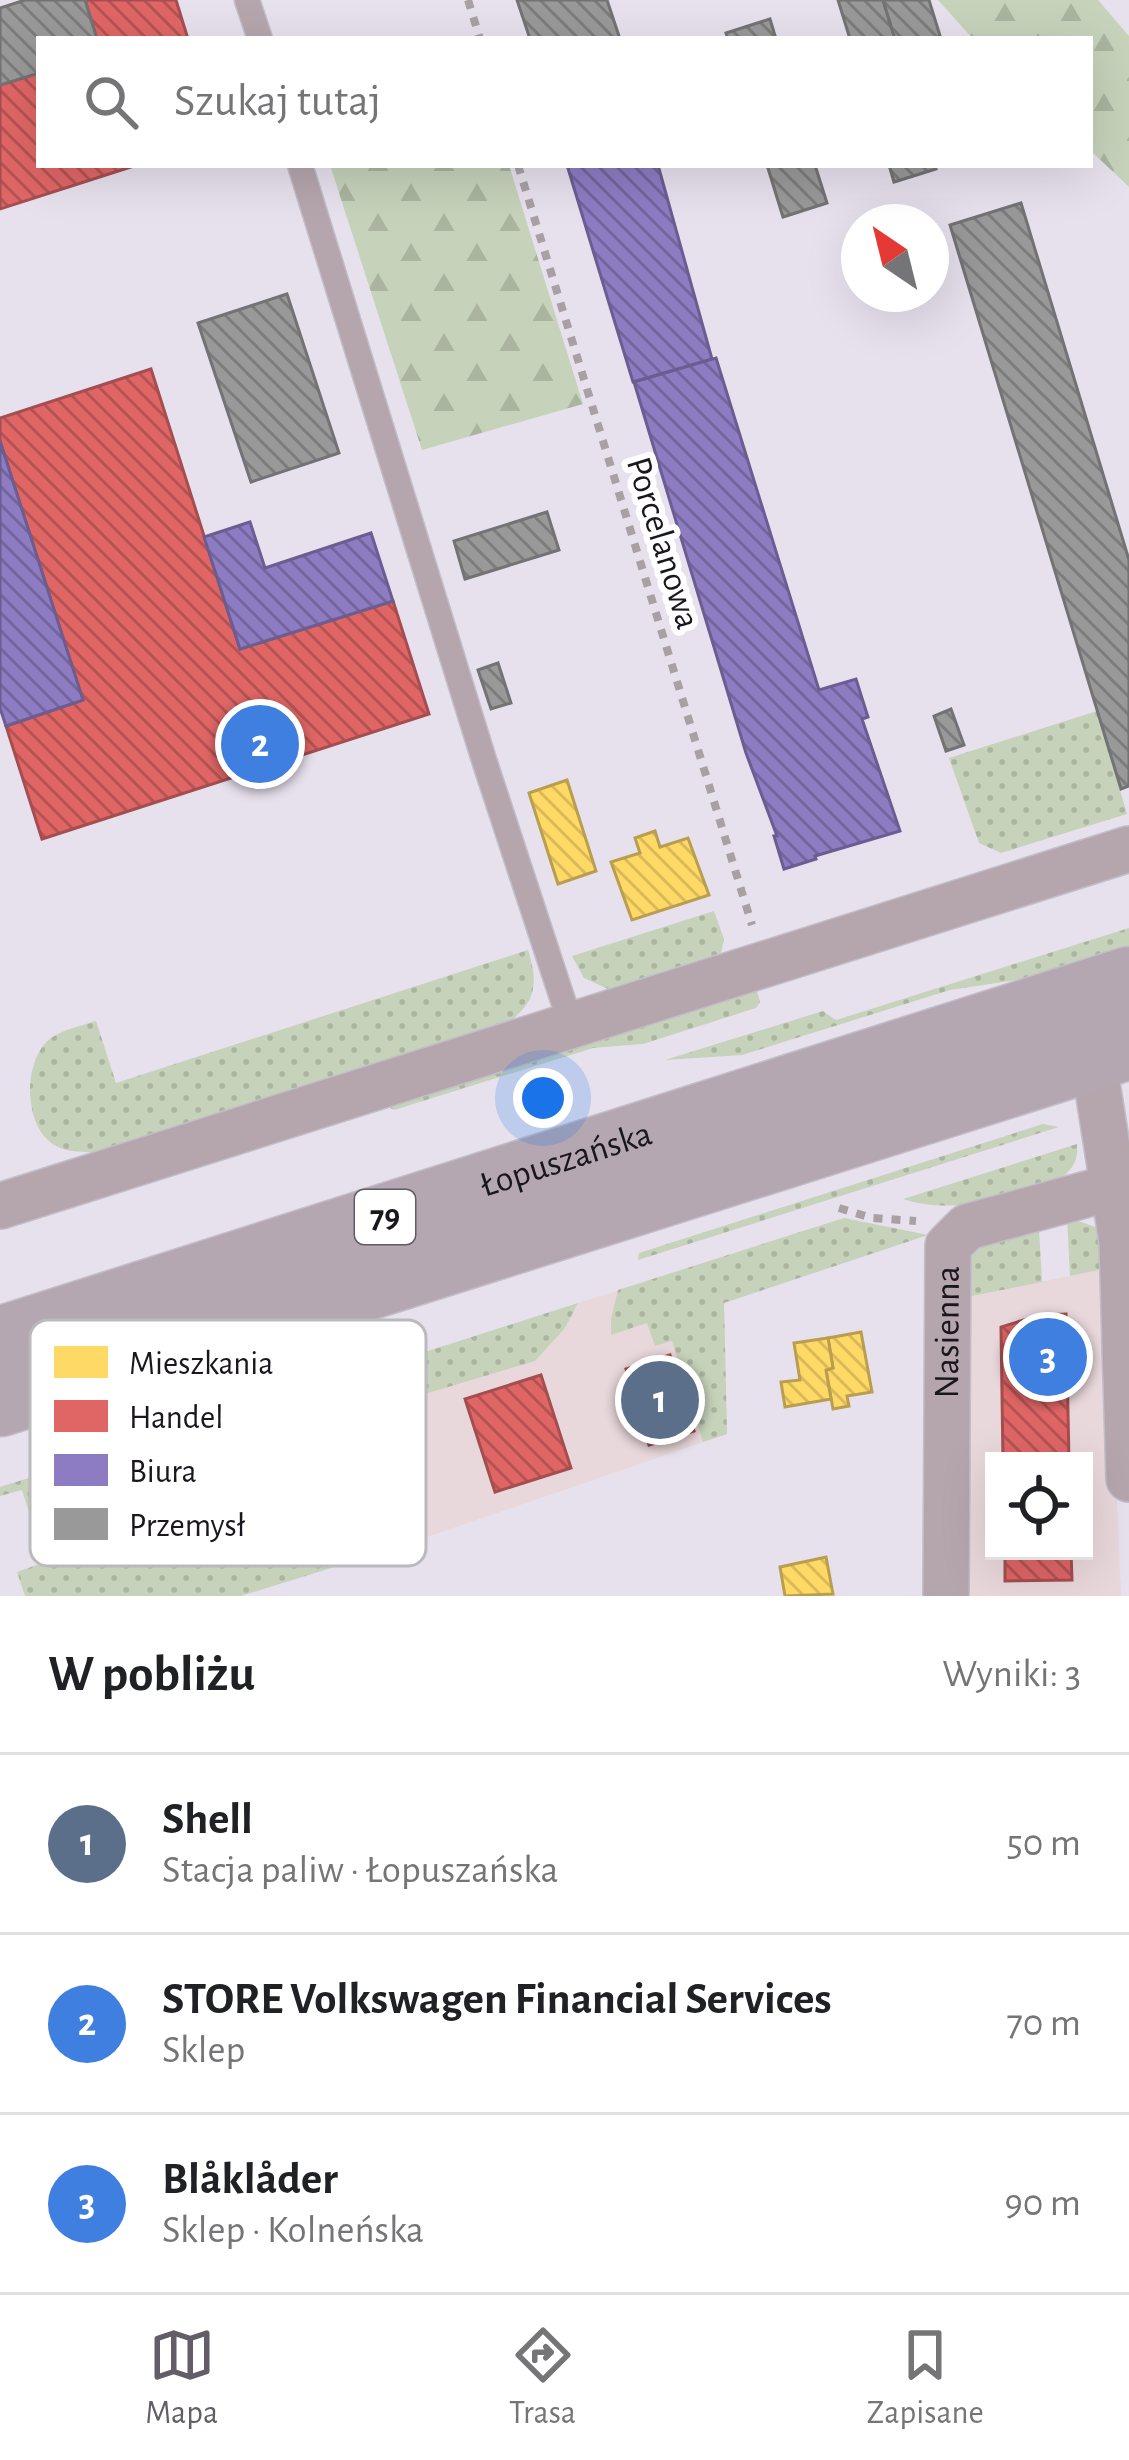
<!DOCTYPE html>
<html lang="pl">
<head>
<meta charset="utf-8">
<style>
	body { margin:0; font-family:"Alegreya Sans",sans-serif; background:#f6f6f6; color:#202124 }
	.controls { position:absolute; right:36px; bottom:36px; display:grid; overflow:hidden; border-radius:0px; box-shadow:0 12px 48px #0002 }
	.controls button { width:108px; height:108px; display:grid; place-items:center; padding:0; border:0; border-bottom:3px solid #e0e0e0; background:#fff; color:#202124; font:60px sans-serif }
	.compass { position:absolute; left:841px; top:204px; width:108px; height:108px; border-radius:50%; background:#fff; box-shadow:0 12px 48px #0002; rotate:325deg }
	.you { position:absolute; left:543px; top:1098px; width:42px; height:42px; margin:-30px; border:9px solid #fff; border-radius:50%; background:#1a73e8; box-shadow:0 0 0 18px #1a73e833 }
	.badge { display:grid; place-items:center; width:78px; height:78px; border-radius:50%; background:#625d67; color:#fff; font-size:39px; font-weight:700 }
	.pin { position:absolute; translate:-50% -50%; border:6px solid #fff; box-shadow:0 3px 12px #0006 }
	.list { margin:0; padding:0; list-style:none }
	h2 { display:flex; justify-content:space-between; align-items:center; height:156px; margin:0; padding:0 48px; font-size:51px }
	h2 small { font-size:39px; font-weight:400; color:#757577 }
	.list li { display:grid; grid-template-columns:78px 1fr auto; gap:36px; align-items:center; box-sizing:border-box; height:180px; padding:0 48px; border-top:3px solid #e0e0e0 }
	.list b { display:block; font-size:45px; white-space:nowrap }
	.list p { margin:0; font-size:39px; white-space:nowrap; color:#757577 }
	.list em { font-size:39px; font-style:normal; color:#757577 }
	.icon { flex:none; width:66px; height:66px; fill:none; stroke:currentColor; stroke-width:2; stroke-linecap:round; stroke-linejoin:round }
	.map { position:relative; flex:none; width:1129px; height:1596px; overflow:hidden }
	.search { position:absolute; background:#fff; box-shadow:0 12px 48px #0002; left:36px; right:36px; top:36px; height:132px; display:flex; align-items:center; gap:30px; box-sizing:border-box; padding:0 42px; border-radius:0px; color:#757577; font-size:45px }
	.sheet { height:696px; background:#fff }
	nav { display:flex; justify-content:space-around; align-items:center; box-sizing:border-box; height:168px; border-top:3px solid #e0e0e0; background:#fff; font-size:33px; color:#757577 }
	nav a { display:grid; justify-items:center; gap:6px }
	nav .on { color:#625d67 }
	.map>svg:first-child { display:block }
	.commercial { fill:#e9d8db; fill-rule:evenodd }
	.grass { fill:url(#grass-dots) }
	.forest { fill:url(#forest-firs) }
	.homes { fill:url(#homes-back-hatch); stroke:#ba9e50; stroke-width:3 }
	.shops { fill:url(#shops-back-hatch); stroke:#a54e50; stroke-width:3 }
	.offices { fill:url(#offices-back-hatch); stroke:#6b5d92; stroke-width:3 }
	.industry { fill:url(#industry-back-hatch); stroke:#737274; stroke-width:3 }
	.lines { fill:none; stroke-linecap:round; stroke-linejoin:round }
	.lane-casing { stroke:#c2bdc8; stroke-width:27 }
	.street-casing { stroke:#c2bdc8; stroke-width:48 }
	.primary-casing { stroke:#c2bdc8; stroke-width:69 }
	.path { stroke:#a9a0a6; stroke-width:8; stroke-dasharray:9 9; stroke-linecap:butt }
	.lane { stroke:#b5a6ad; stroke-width:24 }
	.street { stroke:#b5a6ad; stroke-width:45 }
	.primary { stroke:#b5a7b1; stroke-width:66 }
	.labels { text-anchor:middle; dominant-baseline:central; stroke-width:12; stroke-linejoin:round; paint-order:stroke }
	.shield { fill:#fff; stroke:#5f5c62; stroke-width:3 }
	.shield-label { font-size:33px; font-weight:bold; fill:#1a161e }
	.street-label { font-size:36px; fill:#1a161e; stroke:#fff }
	.key { fill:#fff; stroke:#bab9bc; stroke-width:3 }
	.key-label { font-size:33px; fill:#1a161e }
</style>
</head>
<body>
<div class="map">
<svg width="1129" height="1596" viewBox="0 0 1129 1596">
	<defs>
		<pattern id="grass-dots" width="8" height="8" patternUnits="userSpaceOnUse" patternTransform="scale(3)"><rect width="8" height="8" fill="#c6d2ba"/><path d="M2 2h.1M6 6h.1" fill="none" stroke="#aab49f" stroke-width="1.8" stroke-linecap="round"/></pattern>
		<pattern id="forest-firs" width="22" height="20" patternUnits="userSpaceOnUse" patternTransform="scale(3)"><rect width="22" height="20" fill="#c6d2ba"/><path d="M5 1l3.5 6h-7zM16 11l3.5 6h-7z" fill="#aab49f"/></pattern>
		<pattern id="homes-back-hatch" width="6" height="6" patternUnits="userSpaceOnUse" patternTransform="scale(3)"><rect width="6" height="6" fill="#ffd966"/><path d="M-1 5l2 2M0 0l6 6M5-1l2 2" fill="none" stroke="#daba58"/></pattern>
		<pattern id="shops-back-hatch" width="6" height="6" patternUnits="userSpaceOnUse" patternTransform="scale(3)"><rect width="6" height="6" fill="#e06666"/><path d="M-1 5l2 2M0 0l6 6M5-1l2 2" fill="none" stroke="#b55353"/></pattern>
		<pattern id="offices-back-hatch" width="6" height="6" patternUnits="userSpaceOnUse" patternTransform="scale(3)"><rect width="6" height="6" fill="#8e7cc3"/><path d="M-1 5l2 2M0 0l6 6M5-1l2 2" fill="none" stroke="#73659e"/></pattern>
		<pattern id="industry-back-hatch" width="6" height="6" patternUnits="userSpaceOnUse" patternTransform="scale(3)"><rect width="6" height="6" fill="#999"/><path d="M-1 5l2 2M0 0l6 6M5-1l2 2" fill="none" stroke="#7c7c7c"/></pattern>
	</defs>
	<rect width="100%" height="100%" fill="#e7e1ee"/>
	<g class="commercial">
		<polygon points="723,1258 727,1434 392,1549 285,1398 328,1383 360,1408 534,1361 565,1328 578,1303"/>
		<path d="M 1108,1268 L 1121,1596 L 967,1596 L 962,1298 ZM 994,1461 L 1084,1461 L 1084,1551 L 994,1551 Z"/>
	</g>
	<g class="grass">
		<polygon points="1097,711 1127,814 1001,853 979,843 949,758"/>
		<polygon points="714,911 724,939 721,953 608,989 584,978 572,956"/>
		<polygon points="1129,928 1129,948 1029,978 950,990 742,1055 665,1060 823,1011 836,1020"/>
		<path d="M 528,950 C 537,980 538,998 513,1019 L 94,1152 C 78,1152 61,1152 49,1141 C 23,1119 24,1058 51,1038 C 64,1029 81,1026 96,1021 L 116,1083 Z"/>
		<polygon points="757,990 760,1002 756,1008 643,1044 593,1048 394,1110 385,1105"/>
		<polygon points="1043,1124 1059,1127 638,1260 639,1253"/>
		<path d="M 1077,1144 C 1079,1161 1071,1171 1058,1181 C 1009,1196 954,1216 903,1199 Z"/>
		<polygon points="1067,1217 1098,1228 1108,1268 1070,1276"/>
		<polygon points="844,1218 928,1235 724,1303 727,1434 703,1442 672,1341 655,1346 647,1323 611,1335 611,1319 618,1290"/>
		<polygon points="1039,1229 1042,1282 962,1298 971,1251 985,1241"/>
		<polygon points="578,1303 565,1328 535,1361 371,1410 348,1401 328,1383"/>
		<polygon points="285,1398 392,1549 241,1596 25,1596 17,1572 45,1562 22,1490 0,1496 0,1487"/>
	</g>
	<g class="forest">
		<polygon points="938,0 1098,0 1129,36 1129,187 1090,150 1090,39 973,39"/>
		<polygon points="330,165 509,165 583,404 422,450"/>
	</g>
	<g class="homes">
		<polygon points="567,780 596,871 558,884 529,793"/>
		<polygon points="655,831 660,847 688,838 709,895 632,920 611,862 640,853 635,838"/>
		<polygon points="861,1332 872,1392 847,1396 849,1406 833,1409 826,1370 833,1368 828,1338"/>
		<polygon points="828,1338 833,1368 826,1370 831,1399 785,1407 781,1382 800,1380 794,1343"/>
		<polygon points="826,1557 833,1594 785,1596 780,1567"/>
	</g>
	<g class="shops">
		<polygon points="85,0 176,0 188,39 97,39"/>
		<polygon points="39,73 39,165 137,165 0,209 0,85"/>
		<polygon points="151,369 240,649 393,601 429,714 42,839 6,726 83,700 0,441 0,418"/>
		<polygon points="1066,1314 1069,1461 1003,1461 1001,1327 1040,1315"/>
		<polygon points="670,1355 694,1431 649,1445 626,1369"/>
		<polygon points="541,1375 571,1468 495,1492 465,1399"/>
		<polygon points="1005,1551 1071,1551 1072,1580 1005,1581"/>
	</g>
	<g class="offices">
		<polygon points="567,165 658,165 712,359 633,382"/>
		<polygon points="716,358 819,690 856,679 868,717 862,719 900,831 815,856 816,859 784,869 774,836 777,836 746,753 634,382"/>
		<polygon points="0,441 83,700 6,726 0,708"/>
		<polygon points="250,522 265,568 371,533 393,601 240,649 204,537"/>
	</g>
	<g class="industry">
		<polygon points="25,0 85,0 97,39 39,39 39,73 0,85 0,8"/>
		<polygon points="517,0 607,0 620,39 530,39"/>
		<polygon points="838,0 883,0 895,39 850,39"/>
		<polygon points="883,0 929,0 941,39 895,39"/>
		<polygon points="770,19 776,39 728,39 726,33"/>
		<polygon points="767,165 815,165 827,203 783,217"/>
		<polygon points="889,165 935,165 936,169 894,182"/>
		<polygon points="1021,203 1129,560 1129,786 1121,789 950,225"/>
		<polygon points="287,294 339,453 251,482 198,323"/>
		<polygon points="547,512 559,550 465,579 454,541"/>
		<polygon points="498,663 511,703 491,709 478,670"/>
		<polygon points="951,709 964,745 946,751 934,716"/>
	</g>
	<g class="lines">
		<defs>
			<g id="lane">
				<polyline points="247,0 260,39"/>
				<polyline points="300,165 484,760 571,1025"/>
			</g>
			<g id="street">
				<polyline points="1093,1058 1122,1242 1129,1479"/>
				<polyline points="0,1206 1129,849"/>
				<path id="s1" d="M 946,1596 L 948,1246 L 967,1227 L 1113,1187"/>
			</g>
			<g id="primary">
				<path id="s2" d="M 0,1340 L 1129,980"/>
				<polyline points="0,1403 1129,1046"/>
			</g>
		</defs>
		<use href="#lane" class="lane-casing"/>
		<use href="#street" class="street-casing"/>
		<use href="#primary" class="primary-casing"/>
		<g class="path">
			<polyline points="468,0 480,39"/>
			<polyline points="518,165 752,925"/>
			<polyline points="839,1208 872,1218 916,1221"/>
		</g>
		<use href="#lane" class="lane"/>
		<use href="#street" class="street"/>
		<use href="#primary" class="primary"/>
	</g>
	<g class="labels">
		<rect class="shield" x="355" y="1190" width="60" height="54" rx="9"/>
		<g class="shield-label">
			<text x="385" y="1217">79</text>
		</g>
		<g class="street-label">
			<text transform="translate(663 543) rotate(73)">Porcelanowa</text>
			<text stroke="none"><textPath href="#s2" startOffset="594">Łopuszańska</textPath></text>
			<text stroke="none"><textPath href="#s1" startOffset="264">Nasienna</textPath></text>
		</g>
	</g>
	<rect x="30" y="1320" width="396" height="246" rx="18" class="key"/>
	<rect x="54" y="1346" width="54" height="32" fill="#ffd966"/>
	<rect x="54" y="1400" width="54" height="32" fill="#e06666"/>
	<rect x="54" y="1454" width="54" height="32" fill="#8e7cc3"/>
	<rect x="54" y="1508" width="54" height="32" fill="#999"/>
	<g class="key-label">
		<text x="129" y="1374">Mieszkania</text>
		<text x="129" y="1428">Handel</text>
		<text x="129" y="1482">Biura</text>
		<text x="129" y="1536">Przemysł</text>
	</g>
</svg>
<div class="controls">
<button><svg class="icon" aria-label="locate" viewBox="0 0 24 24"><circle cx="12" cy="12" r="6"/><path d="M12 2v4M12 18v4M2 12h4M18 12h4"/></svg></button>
</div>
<svg class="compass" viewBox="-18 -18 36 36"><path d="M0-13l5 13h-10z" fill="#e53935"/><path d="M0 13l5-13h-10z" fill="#757577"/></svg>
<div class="you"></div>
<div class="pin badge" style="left:660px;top:1400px;background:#5c6f8a">1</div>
<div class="pin badge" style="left:260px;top:744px;background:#3f7fe0">2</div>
<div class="pin badge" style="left:1048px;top:1357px;background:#3f7fe0">3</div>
<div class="search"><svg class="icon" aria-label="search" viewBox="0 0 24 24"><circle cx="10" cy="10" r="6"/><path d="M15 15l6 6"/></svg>Szukaj tutaj</div>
</div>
<section class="sheet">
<h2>W pobliżu<small>Wyniki: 3</small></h2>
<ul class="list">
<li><span class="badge" style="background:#5c6f8a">1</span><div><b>Shell</b><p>Stacja paliw · Łopuszańska</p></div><em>50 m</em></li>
<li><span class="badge" style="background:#3f7fe0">2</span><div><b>STORE Volkswagen Financial Services</b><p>Sklep</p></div><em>70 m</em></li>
<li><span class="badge" style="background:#3f7fe0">3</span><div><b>Blåklåder</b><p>Sklep · Kolneńska</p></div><em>90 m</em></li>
</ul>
</section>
<nav>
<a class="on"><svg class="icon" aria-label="map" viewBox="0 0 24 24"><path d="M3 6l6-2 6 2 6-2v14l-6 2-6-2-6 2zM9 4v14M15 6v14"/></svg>Mapa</a>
<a><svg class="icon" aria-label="directions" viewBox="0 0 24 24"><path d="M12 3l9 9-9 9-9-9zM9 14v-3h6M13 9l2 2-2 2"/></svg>Trasa</a>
<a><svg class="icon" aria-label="saved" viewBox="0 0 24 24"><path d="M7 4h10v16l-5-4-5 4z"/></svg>Zapisane</a>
</nav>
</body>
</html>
